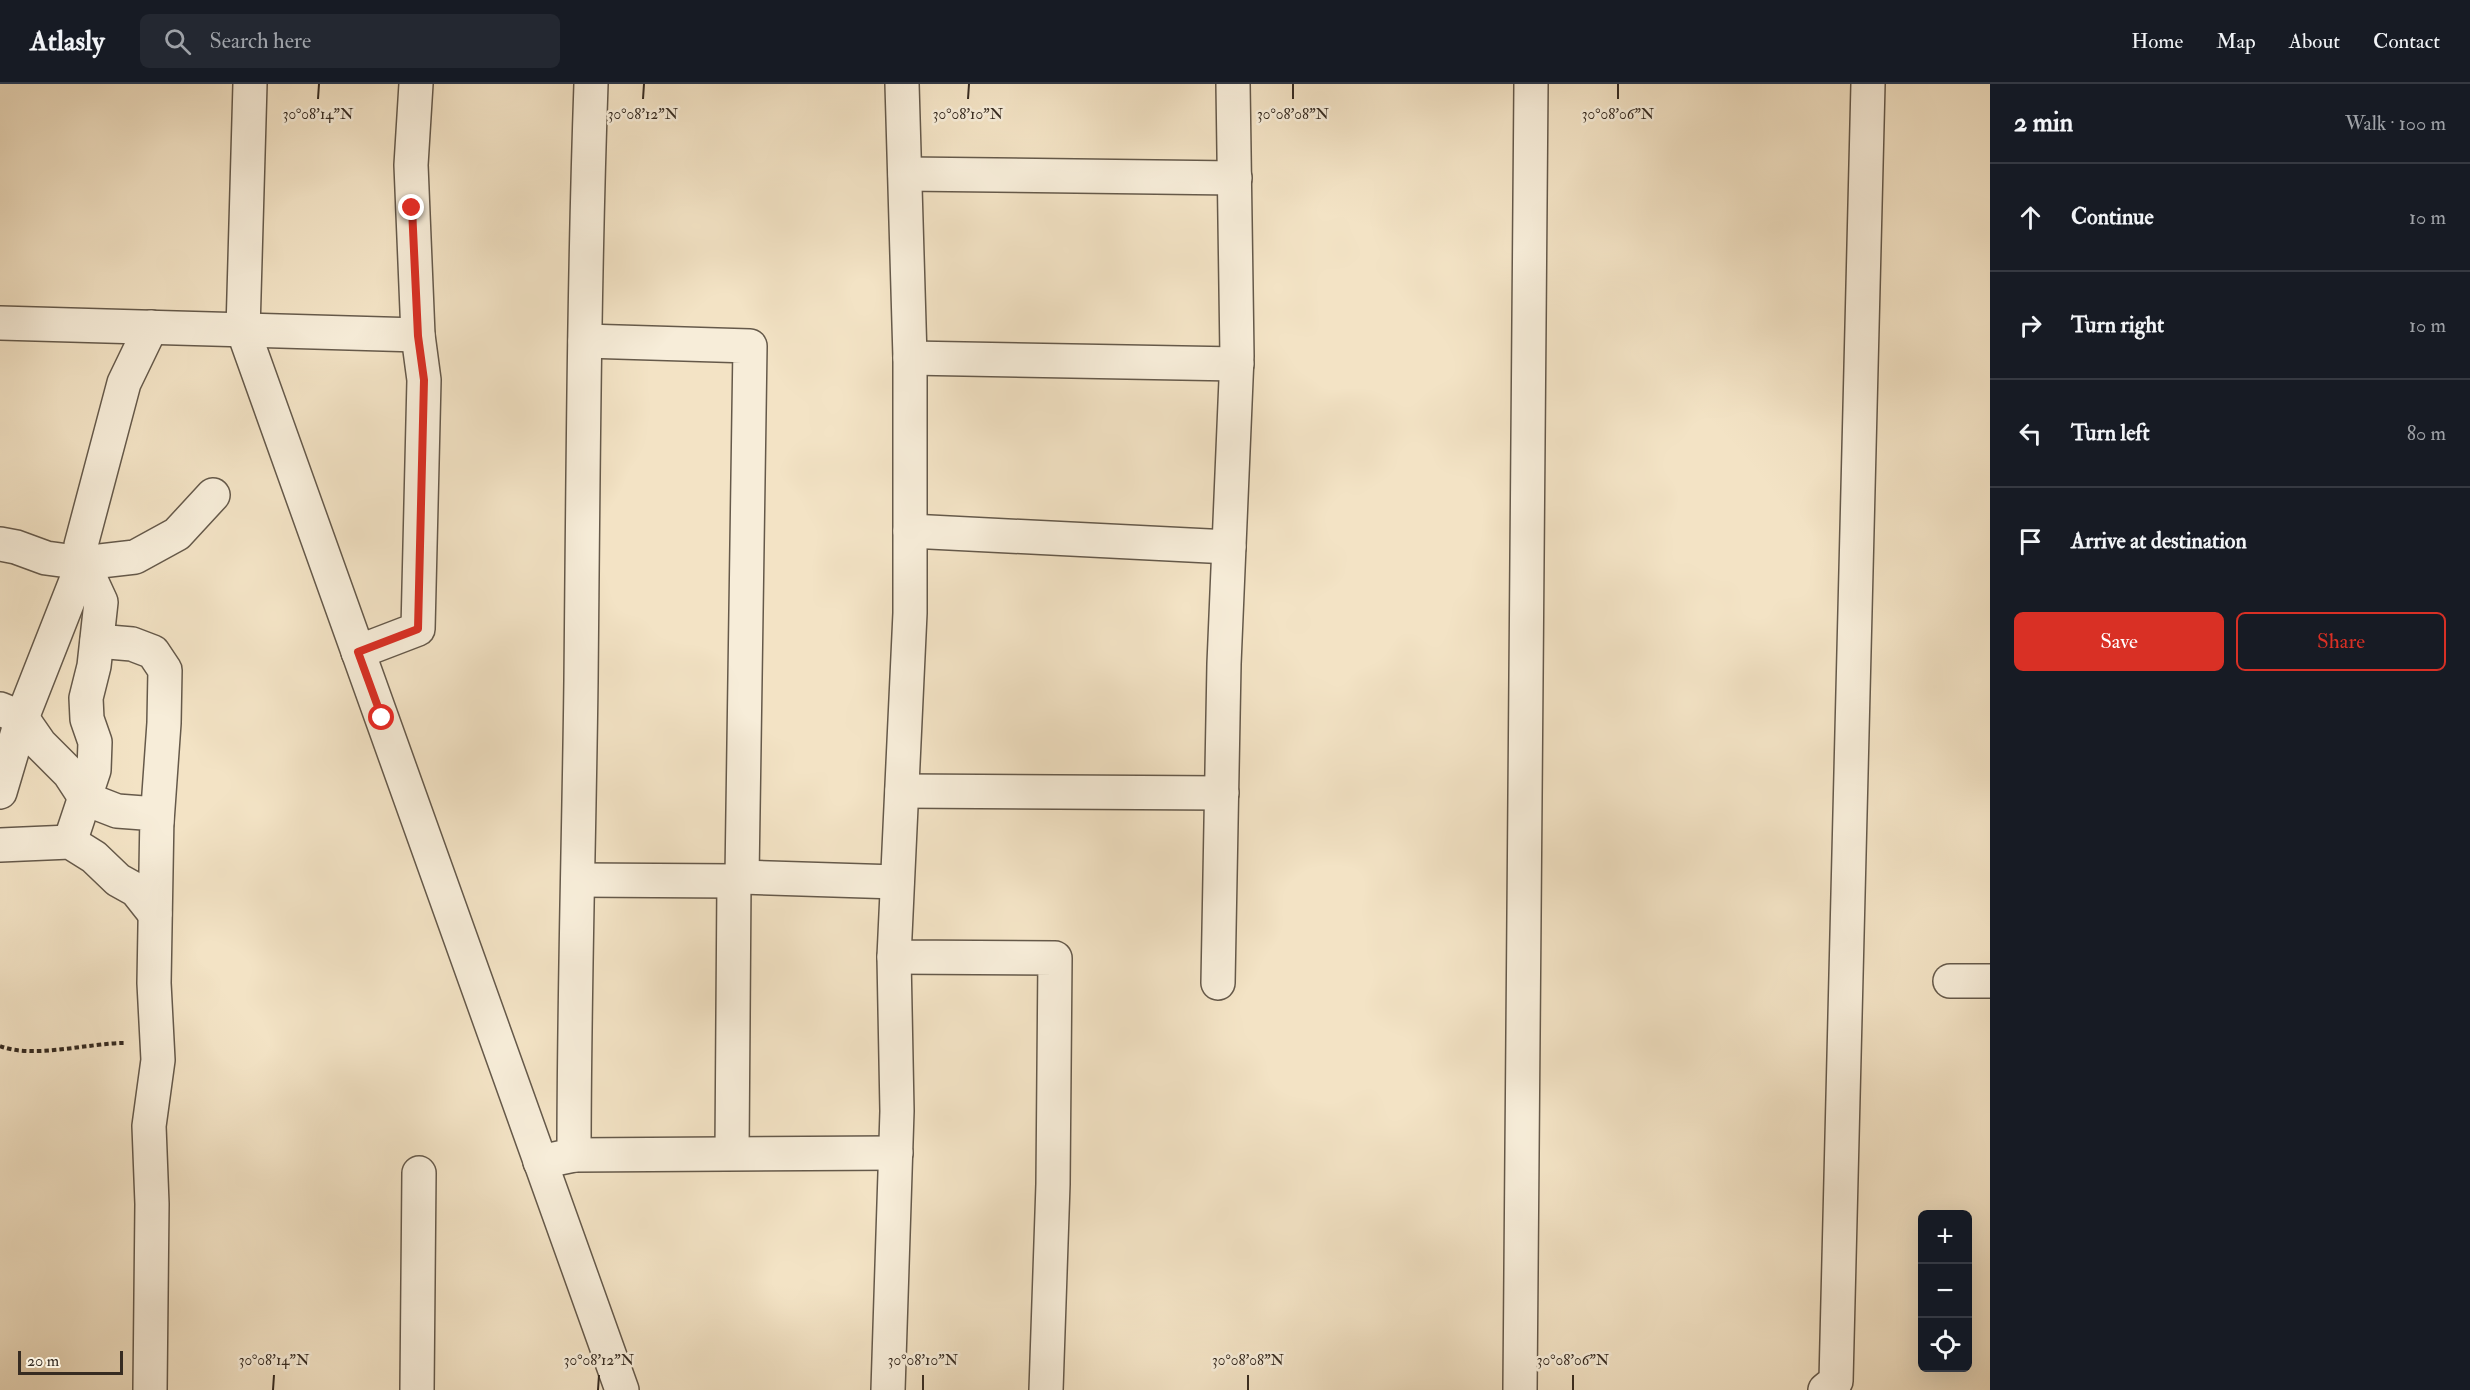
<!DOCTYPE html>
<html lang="en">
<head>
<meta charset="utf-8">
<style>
	body { margin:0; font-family:"IM FELL Double Pica",serif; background:#242831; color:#f1f3f6 }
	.controls { position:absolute; right:18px; bottom:18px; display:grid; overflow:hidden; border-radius:9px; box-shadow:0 6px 24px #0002 }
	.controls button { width:54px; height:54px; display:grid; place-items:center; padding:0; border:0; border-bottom:2px solid #363941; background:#171b24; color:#f1f3f6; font:30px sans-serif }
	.scale { position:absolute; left:18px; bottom:15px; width:105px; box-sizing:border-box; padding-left:6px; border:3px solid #362b21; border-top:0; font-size:16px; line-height:21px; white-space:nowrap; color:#362b21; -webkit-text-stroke:4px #f7edd9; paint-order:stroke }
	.stop { position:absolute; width:18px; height:18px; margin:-14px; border:4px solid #d93025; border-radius:50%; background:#fff }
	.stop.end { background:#d93025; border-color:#fff; box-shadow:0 2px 6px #0008 }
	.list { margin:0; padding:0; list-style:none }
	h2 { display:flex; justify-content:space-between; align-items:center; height:78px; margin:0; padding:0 24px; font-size:26px }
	h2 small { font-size:20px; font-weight:400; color:#9ea1a6 }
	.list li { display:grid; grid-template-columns:39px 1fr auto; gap:18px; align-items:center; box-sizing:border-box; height:108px; padding:0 24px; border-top:2px solid #363941 }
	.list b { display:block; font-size:22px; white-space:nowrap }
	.list em { font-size:20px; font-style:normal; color:#9ea1a6 }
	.actions { display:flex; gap:12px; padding:18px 24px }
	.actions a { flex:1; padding:14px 0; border:2px solid #d93025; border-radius:9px; text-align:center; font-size:21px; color:#d93025 }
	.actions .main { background:#d93025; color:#fff }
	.icon { flex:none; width:33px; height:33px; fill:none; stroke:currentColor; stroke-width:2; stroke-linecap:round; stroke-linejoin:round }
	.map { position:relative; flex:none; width:1990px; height:1306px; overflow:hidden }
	header { display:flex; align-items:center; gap:36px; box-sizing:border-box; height:84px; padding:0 30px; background:#171b24; border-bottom:2px solid #363941 }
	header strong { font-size:28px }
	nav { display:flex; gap:33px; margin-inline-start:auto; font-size:21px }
	.search { width:420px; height:54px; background:#242831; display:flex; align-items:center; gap:15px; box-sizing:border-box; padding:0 21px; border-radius:9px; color:#9ea1a6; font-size:22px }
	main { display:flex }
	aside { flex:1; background:#171b24 }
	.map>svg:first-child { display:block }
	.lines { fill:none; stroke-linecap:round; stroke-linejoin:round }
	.minor-casing { stroke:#65594a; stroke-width:36 }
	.path { stroke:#362b21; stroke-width:4; stroke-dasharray:4.5 3; stroke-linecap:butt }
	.minor { stroke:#f7edd9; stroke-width:33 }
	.route { stroke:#d93025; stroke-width:8 }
	.ticks { fill:none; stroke:#362b21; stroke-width:2 }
	.ticks-label { font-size:15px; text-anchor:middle; fill:#362b21; stroke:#f7edd9; stroke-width:5; stroke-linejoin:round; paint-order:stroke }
</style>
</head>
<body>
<header>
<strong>Atlasly</strong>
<div class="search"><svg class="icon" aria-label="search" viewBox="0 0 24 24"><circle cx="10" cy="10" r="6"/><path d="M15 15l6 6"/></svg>Search here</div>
<nav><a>Home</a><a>Map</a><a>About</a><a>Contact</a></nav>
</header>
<main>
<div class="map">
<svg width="1990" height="1306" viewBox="0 0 1990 1306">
	<rect width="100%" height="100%" fill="#f3e3c5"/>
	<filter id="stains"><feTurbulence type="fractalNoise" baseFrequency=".00333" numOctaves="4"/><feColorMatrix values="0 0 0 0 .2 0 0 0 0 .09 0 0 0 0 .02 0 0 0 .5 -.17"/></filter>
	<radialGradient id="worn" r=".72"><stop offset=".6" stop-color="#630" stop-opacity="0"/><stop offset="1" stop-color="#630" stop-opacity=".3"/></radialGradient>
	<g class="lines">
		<defs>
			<g id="minor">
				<polyline points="250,0 243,246 622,1306"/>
				<polyline points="902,0 910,274 910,529 894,873 1055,874 1053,1100 1046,1306"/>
				<polyline points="905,90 1235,94"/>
				<polyline points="0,239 418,251 411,81 416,0"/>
				<polyline points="585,257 750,262 742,793 734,797 732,1068"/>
				<polyline points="910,274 1237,280"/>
				<polyline points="910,447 1229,463"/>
				<polyline points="0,460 16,463 46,474 83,479 135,473 177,450 213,411"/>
				<polyline points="97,557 132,560 153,568 165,586 164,639 157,738"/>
				<polyline points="358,568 418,545 424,296 418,251"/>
				<polyline points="0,625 22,634 40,660 69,689 86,715 117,727 157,730 154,899 158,976 149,1042 152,1120 150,1306"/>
				<polyline points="902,707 1222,709"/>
				<polyline points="0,708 22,634 83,479 81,461 124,299 151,243"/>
				<polyline points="70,758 94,686 95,658 87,635 86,614 94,582 101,518 83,479"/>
				<polyline points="0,761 70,758 94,773 118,796 136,806 155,830"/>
				<polyline points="742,793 897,798"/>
				<polyline points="578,796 734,797"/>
				<polyline points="1950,897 1990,897"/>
				<polyline points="1218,899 1224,580 1237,272 1233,0"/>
				<polyline points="574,1071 896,1069"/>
				<path d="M 540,1078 L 574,1071 C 574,913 579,755 581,597 C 583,398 584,199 591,0"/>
				<polyline points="417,1306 419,1089"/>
				<polyline points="888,1306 897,1027 894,873"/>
				<polyline points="1520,1306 1531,0"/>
				<polyline points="1825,1306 1836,1297 1868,0"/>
			</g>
		</defs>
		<use href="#minor" class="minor-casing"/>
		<path class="path" d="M 0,962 C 32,975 89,959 124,959"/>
		<use href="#minor" class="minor"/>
	</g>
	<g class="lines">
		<polyline class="route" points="382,634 358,568 418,545 424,296 418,252 412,124"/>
	</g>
	<path class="ticks" d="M 318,15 L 319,0M 643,15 L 644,0M 968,15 L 969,0M 1293,15 L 1293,0M 1618,15 L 1618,0M 273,1306 L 274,1291M 598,1306 L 599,1291M 923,1306 L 923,1291M 1248,1306 L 1248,1291M 1573,1306 L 1573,1291"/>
	<g class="ticks-label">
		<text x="318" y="35">30°08'14"N</text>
		<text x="643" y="35">30°08'12"N</text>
		<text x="968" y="35">30°08'10"N</text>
		<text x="1293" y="35">30°08'08"N</text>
		<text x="1618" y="35">30°08'06"N</text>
		<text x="274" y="1281">30°08'14"N</text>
		<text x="599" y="1281">30°08'12"N</text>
		<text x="923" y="1281">30°08'10"N</text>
		<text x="1248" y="1281">30°08'08"N</text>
		<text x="1573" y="1281">30°08'06"N</text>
	</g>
	<rect width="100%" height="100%" filter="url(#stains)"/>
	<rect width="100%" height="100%" fill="url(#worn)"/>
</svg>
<div class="controls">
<button>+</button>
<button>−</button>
<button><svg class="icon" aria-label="locate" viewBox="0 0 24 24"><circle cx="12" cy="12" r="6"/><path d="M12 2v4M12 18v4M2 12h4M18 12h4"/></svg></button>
</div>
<div class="scale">20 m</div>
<div class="stop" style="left:382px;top:634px"></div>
<div class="stop end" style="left:412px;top:124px"></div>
</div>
<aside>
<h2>2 min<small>Walk · 100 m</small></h2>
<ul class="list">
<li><svg class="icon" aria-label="ahead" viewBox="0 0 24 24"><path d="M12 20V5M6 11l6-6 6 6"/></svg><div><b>Continue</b></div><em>10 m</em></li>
<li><svg class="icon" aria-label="right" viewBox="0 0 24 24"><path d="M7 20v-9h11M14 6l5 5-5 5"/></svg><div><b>Turn right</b></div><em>10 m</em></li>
<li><svg class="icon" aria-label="left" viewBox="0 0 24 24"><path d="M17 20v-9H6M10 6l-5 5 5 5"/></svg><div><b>Turn left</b></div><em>80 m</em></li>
<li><svg class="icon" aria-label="arrive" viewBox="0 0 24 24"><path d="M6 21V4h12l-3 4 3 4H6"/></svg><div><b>Arrive at destination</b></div></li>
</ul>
<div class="actions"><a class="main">Save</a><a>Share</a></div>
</aside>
</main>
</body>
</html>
